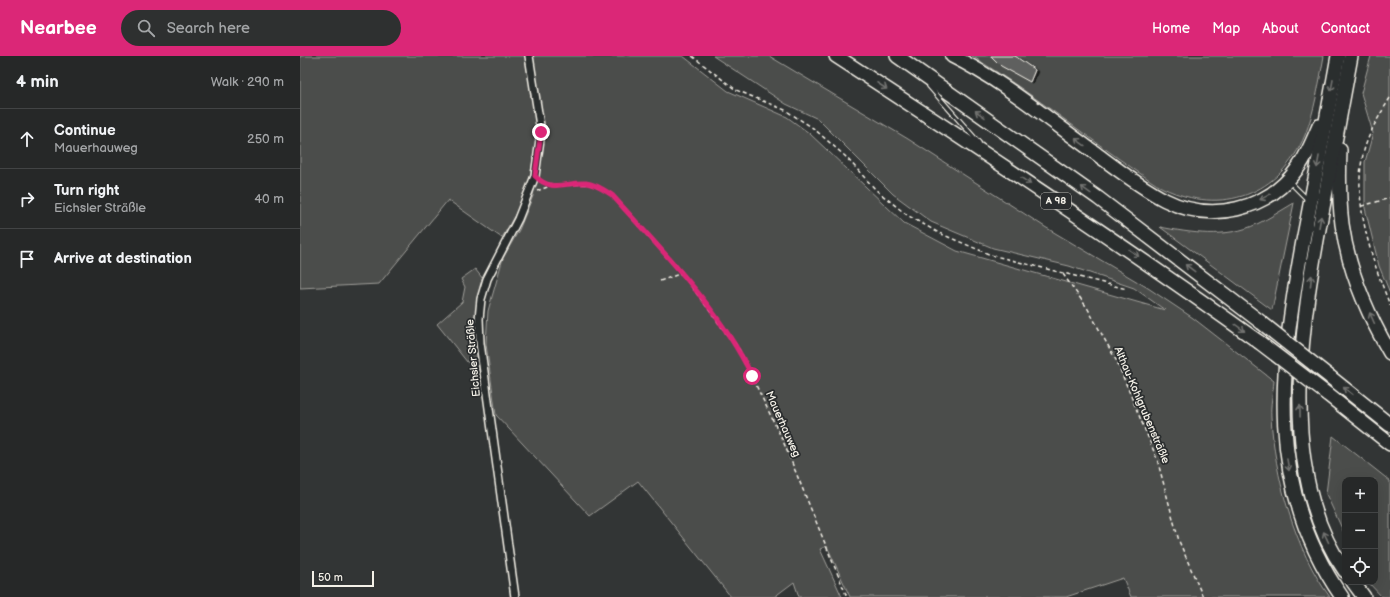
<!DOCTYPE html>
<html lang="en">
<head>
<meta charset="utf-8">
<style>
	body { margin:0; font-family:"Balsamiq Sans",sans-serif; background:#2e3030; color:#f1f3f6 }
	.controls { position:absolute; right:12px; bottom:12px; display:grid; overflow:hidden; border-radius:8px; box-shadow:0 4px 16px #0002 }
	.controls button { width:36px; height:36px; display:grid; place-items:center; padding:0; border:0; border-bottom:1px solid #424445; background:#262828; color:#f1f3f6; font:20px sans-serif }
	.scale { position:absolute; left:12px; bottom:10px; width:62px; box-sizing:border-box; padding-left:4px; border:2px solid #f4f1e8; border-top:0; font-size:11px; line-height:14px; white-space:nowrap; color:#f4f1e8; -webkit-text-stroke:3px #2a2d2e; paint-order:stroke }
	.stop { position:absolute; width:12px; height:12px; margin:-9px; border:3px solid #db2777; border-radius:50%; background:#fff }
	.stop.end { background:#db2777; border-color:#fff; box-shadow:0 1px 4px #0008 }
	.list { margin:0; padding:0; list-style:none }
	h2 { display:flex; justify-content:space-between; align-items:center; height:52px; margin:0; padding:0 16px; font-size:17px }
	h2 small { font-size:13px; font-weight:400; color:#a4a6a8 }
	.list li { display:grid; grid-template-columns:26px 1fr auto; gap:12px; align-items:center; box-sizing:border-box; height:60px; padding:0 16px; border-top:1px solid #424445 }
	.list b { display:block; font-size:15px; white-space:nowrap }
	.list p { margin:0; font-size:13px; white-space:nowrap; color:#a4a6a8 }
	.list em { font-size:13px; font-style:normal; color:#a4a6a8 }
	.icon { flex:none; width:22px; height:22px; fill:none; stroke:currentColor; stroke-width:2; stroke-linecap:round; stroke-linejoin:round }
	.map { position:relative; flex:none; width:1090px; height:541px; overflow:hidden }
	header { display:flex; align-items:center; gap:24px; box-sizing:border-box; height:56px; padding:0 20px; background:#db2777; color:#fff }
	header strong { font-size:19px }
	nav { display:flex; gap:22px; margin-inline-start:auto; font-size:14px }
	.search { width:280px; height:36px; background:#2e3030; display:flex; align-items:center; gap:10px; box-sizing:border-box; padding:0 14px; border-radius:22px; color:#a4a6a8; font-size:15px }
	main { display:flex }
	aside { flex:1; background:#262828 }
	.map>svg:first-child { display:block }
	.green { fill:#4b4d4c; stroke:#a09f9a }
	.building { fill:#5f605f; stroke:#f4f1e8; filter:url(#shadow) }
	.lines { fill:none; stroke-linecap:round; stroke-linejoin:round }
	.lane-casing { stroke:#f4f1e8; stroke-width:6 }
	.street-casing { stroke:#f4f1e8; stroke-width:10 }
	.highway-casing { stroke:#f4f1e8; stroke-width:16 }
	.path { stroke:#f4f1e8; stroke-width:1.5; stroke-dasharray:4 3; stroke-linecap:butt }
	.lane { stroke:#2a2d2e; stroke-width:3.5 }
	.street { stroke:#2a2d2e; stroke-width:7 }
	.highway { stroke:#2a2d2e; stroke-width:13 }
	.highway-bridge-casing { stroke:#f4f1e8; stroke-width:16; stroke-linecap:butt }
	.highway-bridge { stroke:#2a2d2e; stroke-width:13 }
	.oneway { stroke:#71726f }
	.route { stroke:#db2777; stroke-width:5 }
	.labels { text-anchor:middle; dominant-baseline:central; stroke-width:3.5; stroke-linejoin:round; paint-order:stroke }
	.shield { fill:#2a2d2e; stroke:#b7b6b0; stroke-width:1 }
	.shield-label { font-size:10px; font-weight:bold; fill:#f4f1e8 }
	.street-label { font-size:11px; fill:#f4f1e8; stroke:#2a2d2e }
</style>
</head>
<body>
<header>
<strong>Nearbee</strong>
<div class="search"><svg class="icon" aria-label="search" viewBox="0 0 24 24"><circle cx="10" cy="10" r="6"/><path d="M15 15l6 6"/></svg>Search here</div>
<nav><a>Home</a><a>Map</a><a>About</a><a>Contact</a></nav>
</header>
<main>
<aside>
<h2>4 min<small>Walk · 290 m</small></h2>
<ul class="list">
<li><svg class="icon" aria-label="ahead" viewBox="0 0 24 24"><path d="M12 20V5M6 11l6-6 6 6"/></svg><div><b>Continue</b><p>Mauerhauweg</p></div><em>250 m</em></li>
<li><svg class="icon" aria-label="right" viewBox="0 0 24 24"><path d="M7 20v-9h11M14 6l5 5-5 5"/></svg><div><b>Turn right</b><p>Eichsler Sträßle</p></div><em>40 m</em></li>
<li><svg class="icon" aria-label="arrive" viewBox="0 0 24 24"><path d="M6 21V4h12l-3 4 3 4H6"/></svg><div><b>Arrive at destination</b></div></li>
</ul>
</aside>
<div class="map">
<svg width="1090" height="541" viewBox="0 0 1090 541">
	<defs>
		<filter id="shadow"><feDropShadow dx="3" dy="1.5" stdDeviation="0" flood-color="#0009"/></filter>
	</defs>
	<rect width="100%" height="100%" fill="#323535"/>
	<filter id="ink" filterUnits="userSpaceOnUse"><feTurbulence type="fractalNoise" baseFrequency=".025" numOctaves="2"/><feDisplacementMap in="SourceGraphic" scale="8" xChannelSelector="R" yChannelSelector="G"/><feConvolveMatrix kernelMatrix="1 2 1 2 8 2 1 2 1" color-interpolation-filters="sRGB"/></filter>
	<g filter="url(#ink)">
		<g class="green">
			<polygon points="0,0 226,0 231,39 238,77 227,137 202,182 148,144 79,228 0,232"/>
			<path d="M 232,0 L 383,0 L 428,35 L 487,61 L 509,77 L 604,167 L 657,195 L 865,254 L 834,232 L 769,210 L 693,192 L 631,166 L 593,138 L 518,63 L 486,48 L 413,0 L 469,0 L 608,83 L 745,171 L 848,232 L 893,262 L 974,325 C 973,337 970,349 971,361 C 974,418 995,495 1030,541 L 831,541 L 823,522 L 766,541 L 550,541 L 527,490 L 520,493 L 542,541 L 499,541 L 494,526 L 474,541 L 431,541 L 338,425 L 290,460 L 196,359 L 186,288 L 188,255 L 203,202 L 219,174 L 233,140 L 241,98 Z"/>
			<path d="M 672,0 L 1024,0 C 1019,27 1015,54 1005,79 C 980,139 922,160 863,132 C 854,128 846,121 838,116 C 813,99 789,81 764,63 C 734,41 704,20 672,0 Z"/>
			<polygon points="1071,0 1090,0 1090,237 1079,210 1065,152 1065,106 1073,77 1061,37"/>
			<path d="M 994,147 L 972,254 L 860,171 C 891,177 926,183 957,168 C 970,162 982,154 994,147 Z"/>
			<polygon points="175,213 183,223 174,270 179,321 137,268 162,246 165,231 161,223"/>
			<polygon points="1033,380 1090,425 1090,541 1082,541 1068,526 1075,526 1075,424 1045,424 1045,479 1026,438"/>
		</g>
		<polygon class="building" points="691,0 715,0 735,14 730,26 701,10"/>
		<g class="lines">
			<defs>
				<g id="lane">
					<polyline points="629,30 679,87"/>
					<polyline points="990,126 1007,143"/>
				</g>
				<polyline id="street" points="215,541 180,287 179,263 181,243 187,223 218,163 235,120 241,76 229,0"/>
				<g id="highway">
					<path d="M 536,0 C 679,93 821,187 959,286"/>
					<polyline points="597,0 798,142 962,267"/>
					<path d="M 652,0 C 703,25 748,63 794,96 C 817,113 840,131 865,144 C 910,167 967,155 997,113 C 1007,100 1013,84 1019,70"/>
					<path d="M 1038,0 C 1027,62 1015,123 1003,185 C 980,311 964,429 1042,541"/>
					<path d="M 1040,94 C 1039,119 1039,144 1042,168 C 1048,213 1068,259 1090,297"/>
					<polyline points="1030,321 1090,369"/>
					<polyline points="1027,338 1090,388"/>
					<path d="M 1045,515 C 974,416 1003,257 1024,146 C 1033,97 1042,49 1051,0"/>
					<polyline points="1053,526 1064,541"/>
				</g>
			</defs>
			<use href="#lane" class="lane-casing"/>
			<use href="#street" class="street-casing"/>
			<use href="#highway" class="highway-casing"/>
			<g class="path">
				<polyline points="392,0 436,34 485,54 513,72 545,100 576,134 607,159 639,177 691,199 827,233"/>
				<path d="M 1090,42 C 1081,57 1072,71 1066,88 C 1049,138 1071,202 1090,249"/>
				<path d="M 241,125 C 257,134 269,126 287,128 C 297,129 304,134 312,139 L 382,217 L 439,294 L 483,385 L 547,541"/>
				<polyline points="237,135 250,130"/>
				<polyline points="1062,150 1090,142"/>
				<polyline points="763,218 788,253 817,306 857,403 879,485 903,541"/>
				<polyline points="360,225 382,217"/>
			</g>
			<use href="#lane" class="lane"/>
			<use href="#street" class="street"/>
			<use href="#highway" class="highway"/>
			<defs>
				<g id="highway-bridge">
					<polyline points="962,267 1030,321"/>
					<polyline points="959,286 1027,338"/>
				</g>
			</defs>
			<use href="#highway-bridge" class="highway-bridge-casing"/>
			<use href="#highway-bridge" class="highway-bridge"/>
		</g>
		<defs><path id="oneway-shaft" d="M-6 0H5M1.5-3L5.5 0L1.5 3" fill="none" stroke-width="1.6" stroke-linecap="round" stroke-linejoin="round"/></defs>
		<g class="oneway">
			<use href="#oneway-shaft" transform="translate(1032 29) rotate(101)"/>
			<use href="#oneway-shaft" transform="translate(582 30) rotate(33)"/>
			<use href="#oneway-shaft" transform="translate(680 58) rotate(-145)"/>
			<use href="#oneway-shaft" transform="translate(780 86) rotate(-144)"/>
			<use href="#oneway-shaft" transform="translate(1018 106) rotate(100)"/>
			<use href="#oneway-shaft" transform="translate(726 125) rotate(34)"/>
			<use href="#oneway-shaft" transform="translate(786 134) rotate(-144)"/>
			<use href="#oneway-shaft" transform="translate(965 141) rotate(151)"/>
			<use href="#oneway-shaft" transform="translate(1020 166) rotate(-80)"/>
			<use href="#oneway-shaft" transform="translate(834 197) rotate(35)"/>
			<use href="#oneway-shaft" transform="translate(890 212) rotate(-143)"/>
			<use href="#oneway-shaft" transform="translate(1011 225) rotate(-84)"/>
			<use href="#oneway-shaft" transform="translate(1072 262) rotate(-114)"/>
			<use href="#oneway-shaft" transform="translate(940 272) rotate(36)"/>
			<use href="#oneway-shaft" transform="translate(1048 335) rotate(-142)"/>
			<use href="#oneway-shaft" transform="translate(1000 355) rotate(-91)"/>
			<use href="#oneway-shaft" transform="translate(988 409) rotate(80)"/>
			<use href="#oneway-shaft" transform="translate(1026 481) rotate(-115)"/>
		</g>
	</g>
	<g class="lines" filter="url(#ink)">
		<path class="route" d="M 241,76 L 235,120 C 252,137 265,126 286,127 C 296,128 304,134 312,139 C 362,195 419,252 452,320"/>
	</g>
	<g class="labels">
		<rect class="shield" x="741" y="137" width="30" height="16" rx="3"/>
		<g class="shield-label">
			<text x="756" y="145">A 98</text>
		</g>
		<g class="street-label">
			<text transform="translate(173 302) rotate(-95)">Eichsler Sträßle</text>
			<text transform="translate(842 349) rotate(67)">Althau-Kohlgrubensträßle</text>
			<text transform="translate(483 368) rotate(66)">Mauerhauweg</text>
		</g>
	</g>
</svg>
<div class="controls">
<button>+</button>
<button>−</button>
<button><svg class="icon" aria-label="locate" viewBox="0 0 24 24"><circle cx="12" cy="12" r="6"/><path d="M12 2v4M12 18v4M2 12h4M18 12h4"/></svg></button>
</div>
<div class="scale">50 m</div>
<div class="stop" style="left:452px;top:320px"></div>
<div class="stop end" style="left:241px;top:76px"></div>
</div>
</main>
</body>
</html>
